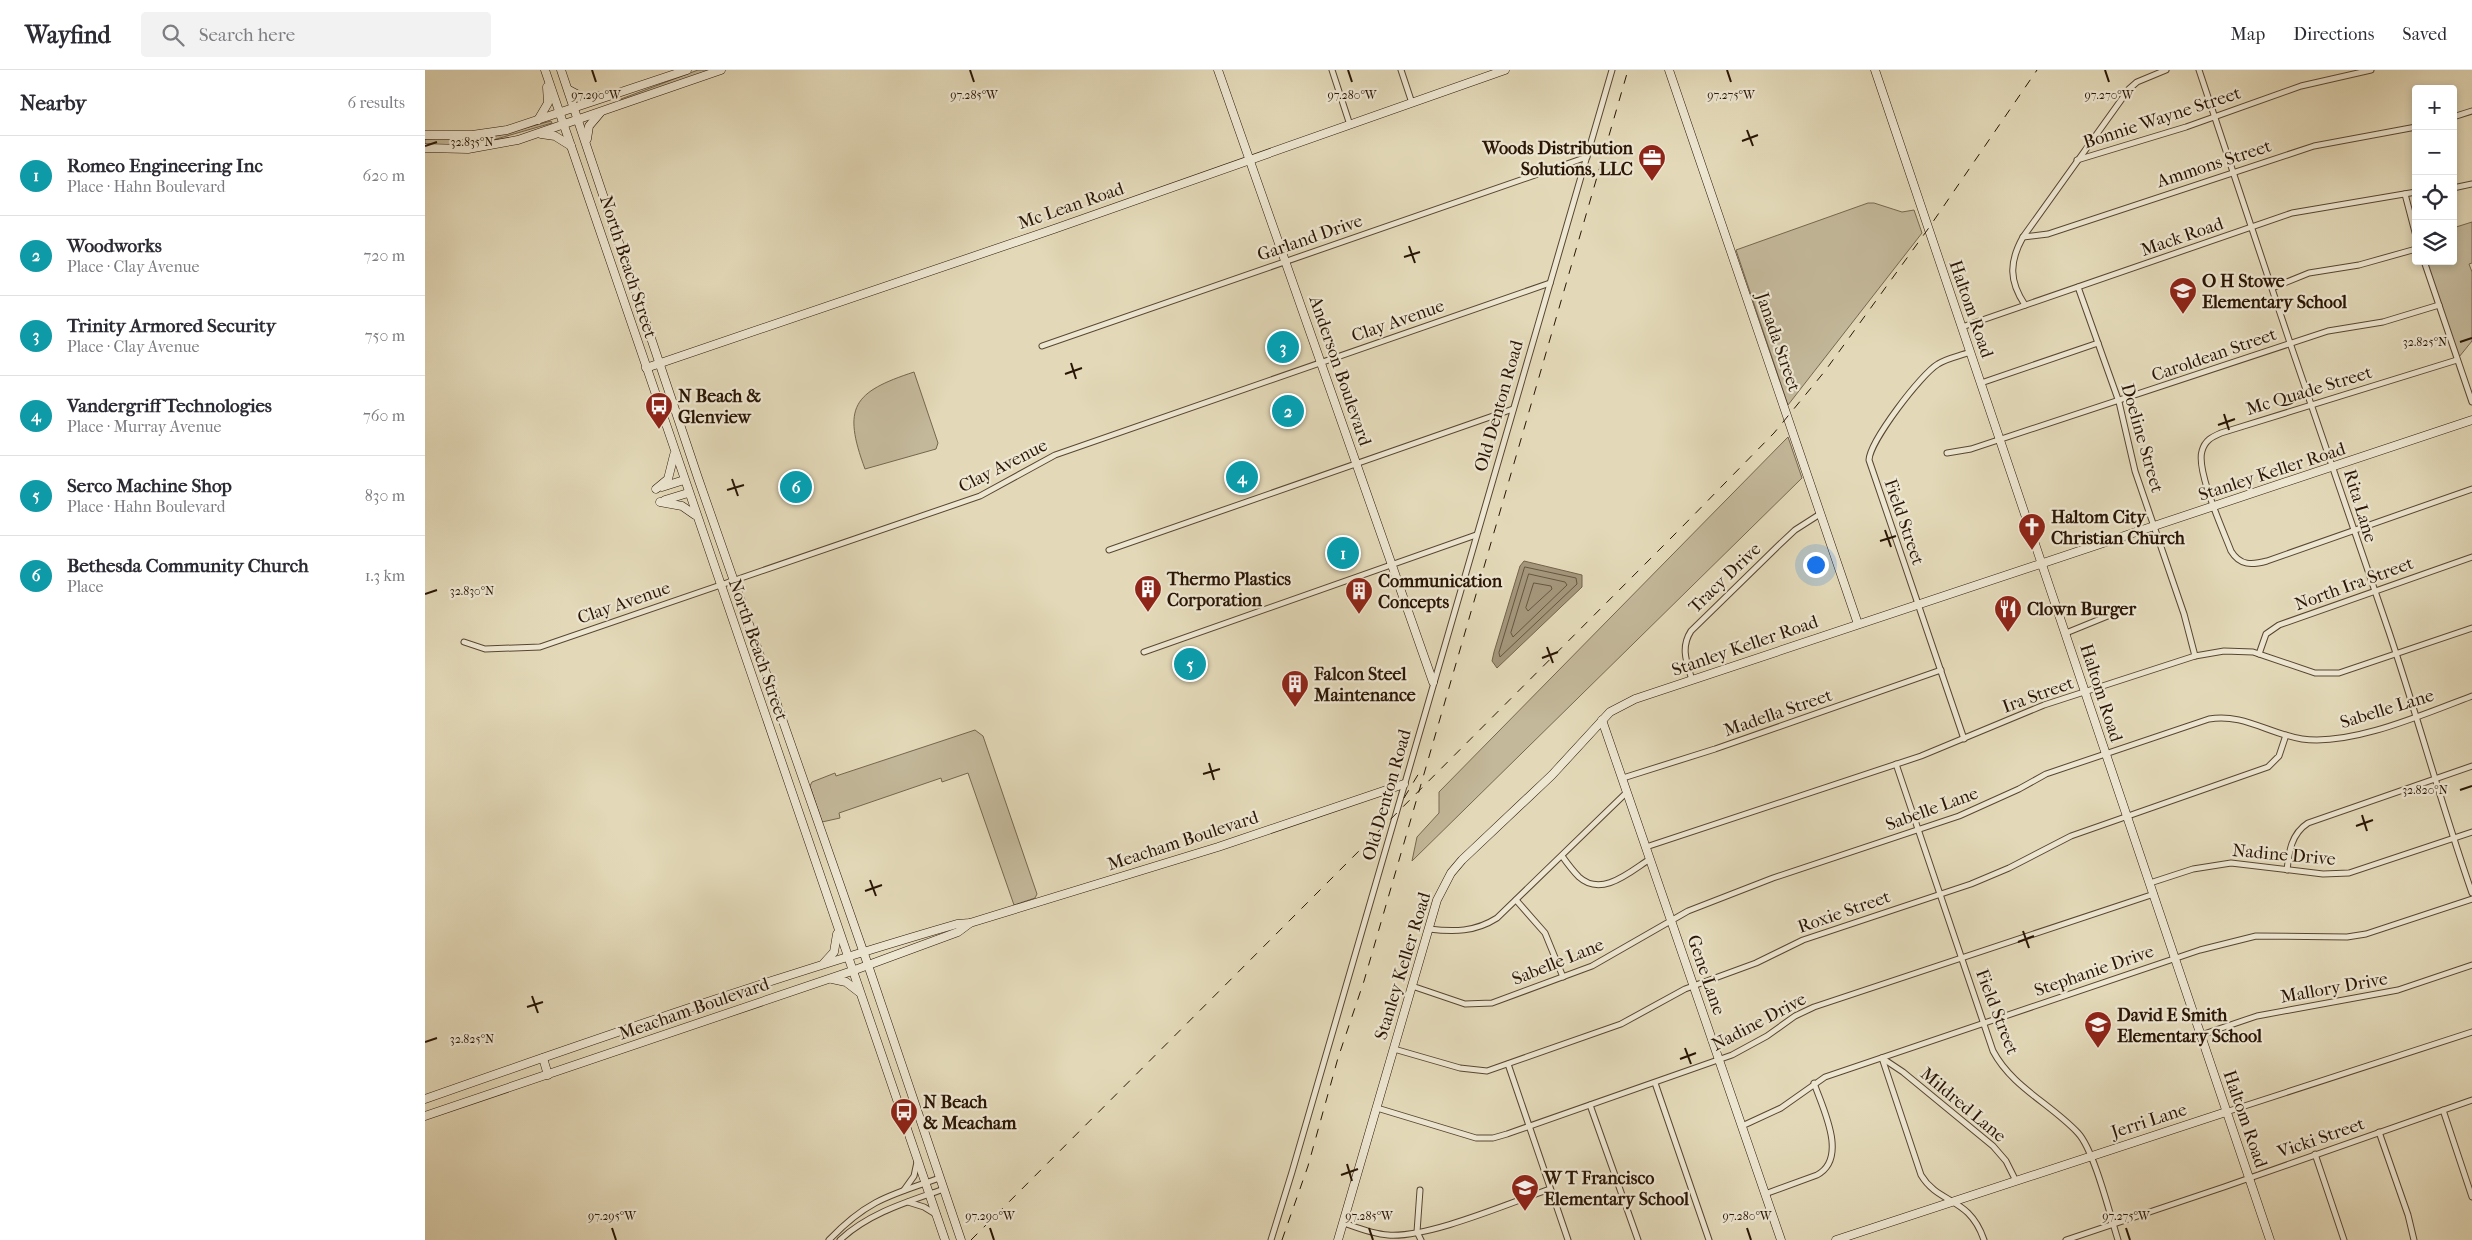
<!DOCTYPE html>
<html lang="en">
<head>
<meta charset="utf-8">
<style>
	body { margin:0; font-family:"IM FELL French Canon",serif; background:#f2f2f3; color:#2b2b33 }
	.controls { position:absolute; right:15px; top:15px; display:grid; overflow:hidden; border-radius:5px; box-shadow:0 2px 8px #0003 }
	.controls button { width:45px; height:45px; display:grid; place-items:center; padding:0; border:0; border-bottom:1px solid #e1e1e2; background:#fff; color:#2b2b33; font:25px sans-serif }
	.you { position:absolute; left:1390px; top:494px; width:18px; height:18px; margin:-12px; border:4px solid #fff; border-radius:50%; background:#1a73e8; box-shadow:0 0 0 8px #1a73e833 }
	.badge { display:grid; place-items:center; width:32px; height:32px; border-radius:50%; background:#8f2418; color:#fff; font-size:16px; font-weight:700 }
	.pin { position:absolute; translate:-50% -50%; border:2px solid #fff; box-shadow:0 1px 5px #0006 }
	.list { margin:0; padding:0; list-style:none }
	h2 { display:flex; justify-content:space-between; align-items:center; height:65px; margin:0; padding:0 20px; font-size:21px }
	h2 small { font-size:16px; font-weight:400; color:#7c7c81 }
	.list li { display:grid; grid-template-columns:32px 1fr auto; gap:15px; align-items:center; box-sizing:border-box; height:80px; padding:0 20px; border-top:1px solid #e1e1e2 }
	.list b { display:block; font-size:19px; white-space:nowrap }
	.list p { margin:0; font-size:16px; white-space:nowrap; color:#7c7c81 }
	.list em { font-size:16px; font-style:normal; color:#7c7c81 }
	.icon { flex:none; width:28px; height:28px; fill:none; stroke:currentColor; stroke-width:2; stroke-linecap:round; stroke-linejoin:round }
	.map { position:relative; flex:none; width:2047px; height:1170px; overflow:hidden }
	header { display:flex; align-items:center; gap:30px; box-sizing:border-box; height:70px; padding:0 25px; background:#fff; border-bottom:1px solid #e1e1e2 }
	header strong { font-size:24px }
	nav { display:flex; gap:28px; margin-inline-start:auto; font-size:18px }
	.search { width:350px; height:45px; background:#f2f2f3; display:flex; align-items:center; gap:12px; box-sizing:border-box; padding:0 18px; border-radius:5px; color:#7c7c81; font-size:19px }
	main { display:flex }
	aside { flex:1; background:#fff }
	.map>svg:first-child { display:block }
	.green { fill:#c3b89a; stroke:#766650 }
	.water { fill:#a4967b; stroke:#73624c }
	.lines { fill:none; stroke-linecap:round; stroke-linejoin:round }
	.shore { stroke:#665640; stroke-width:1 }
	.street-casing { stroke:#584632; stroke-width:7 }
	.secondary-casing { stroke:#291505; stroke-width:9 }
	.street { stroke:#ede6d1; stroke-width:5 }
	.secondary { stroke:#ede6d1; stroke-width:8 }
	.rail { stroke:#291505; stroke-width:1; stroke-dasharray:9 9; stroke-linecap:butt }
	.ticks { fill:none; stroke:#291505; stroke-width:2 }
	.labels { text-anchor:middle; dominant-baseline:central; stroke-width:4.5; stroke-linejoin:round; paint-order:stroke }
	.street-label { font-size:18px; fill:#291505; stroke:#ede6d1 }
	.poi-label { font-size:18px; font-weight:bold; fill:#291505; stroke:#ede6d1; text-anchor:start }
	.ticks-label { font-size:12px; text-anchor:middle; fill:#291505; stroke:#ede6d1; stroke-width:4.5; stroke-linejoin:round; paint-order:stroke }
</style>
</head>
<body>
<header>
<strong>Wayfind</strong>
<div class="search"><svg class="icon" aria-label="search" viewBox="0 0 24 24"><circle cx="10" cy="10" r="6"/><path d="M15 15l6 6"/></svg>Search here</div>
<nav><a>Map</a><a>Directions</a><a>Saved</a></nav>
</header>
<main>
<aside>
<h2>Nearby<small>6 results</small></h2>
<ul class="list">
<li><span class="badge" style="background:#0f9aa8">1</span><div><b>Romeo Engineering Inc</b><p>Place · Hahn Boulevard</p></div><em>620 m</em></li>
<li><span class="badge" style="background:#0f9aa8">2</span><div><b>Woodworks</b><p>Place · Clay Avenue</p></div><em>720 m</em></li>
<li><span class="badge" style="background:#0f9aa8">3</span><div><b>Trinity Armored Security</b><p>Place · Clay Avenue</p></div><em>750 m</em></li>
<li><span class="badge" style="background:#0f9aa8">4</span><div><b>Vandergriff Technologies</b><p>Place · Murray Avenue</p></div><em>760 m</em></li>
<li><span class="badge" style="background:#0f9aa8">5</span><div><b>Serco Machine Shop</b><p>Place · Hahn Boulevard</p></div><em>830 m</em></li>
<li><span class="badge" style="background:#0f9aa8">6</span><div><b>Bethesda Community Church</b><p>Place</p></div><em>1.3 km</em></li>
</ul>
</aside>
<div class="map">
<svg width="2047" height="1170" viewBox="0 0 2047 1170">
	<rect width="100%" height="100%" fill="#e3d9b8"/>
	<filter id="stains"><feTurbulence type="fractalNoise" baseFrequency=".004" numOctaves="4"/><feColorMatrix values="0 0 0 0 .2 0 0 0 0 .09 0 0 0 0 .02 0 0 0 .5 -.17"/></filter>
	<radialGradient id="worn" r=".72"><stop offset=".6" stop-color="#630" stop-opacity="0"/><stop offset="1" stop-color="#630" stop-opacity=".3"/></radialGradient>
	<g class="green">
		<polygon points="273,0 287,0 196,32 196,29"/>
		<polygon points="126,51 127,53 61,72 42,75 0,76 0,69 71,66"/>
		<polygon points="1443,133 1449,133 1477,142 1489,140 1497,163 1363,335 1311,180"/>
		<polygon points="2047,152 2047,193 2044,194 2047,202 2047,271 2034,287 2001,191 2028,191 2028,158"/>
		<path d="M 489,302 L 513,373 L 511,379 L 440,399 C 417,337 428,322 489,302 Z"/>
		<polygon points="1363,367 1377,408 987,791 992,767 1014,743 1014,722"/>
		<polygon points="550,660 558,666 612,824 610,828 589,835 543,703 517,712 516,708 414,743 415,748 397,752 385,716 387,712 410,703 411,706"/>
	</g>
	<polygon class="water" points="1099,491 1157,505 1157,517 1072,598 1067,591 1069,582 1095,496"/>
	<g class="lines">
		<g class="shore">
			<polygon points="1100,497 1151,508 1152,514 1075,587 1074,583"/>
			<polygon points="1104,504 1140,512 1142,515 1088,567 1086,563"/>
			<polygon points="1109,513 1126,516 1127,519 1103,541 1101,538"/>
		</g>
		<defs>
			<g id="street">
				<polyline points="907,0 925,55"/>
				<polyline points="976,0 987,33"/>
				<path d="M 1774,0 C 1836,188 1899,375 1964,562 C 1993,648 2017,737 2047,823"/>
				<polyline points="2028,47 2047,41"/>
				<polyline points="1652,90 1761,57 1876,16 1946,0"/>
				<polyline points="2028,118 2047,114"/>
				<polyline points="1980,124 1991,166"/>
				<polyline points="1598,167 1623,164 1889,76 1991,57"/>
				<polyline points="1999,191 2047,332"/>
				<polyline points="1653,217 1694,332 1710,401 1759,544 1770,586"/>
				<polyline points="1847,218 1884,203 1934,195 1991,179"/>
				<path d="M 1600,235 C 1584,211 1584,192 1598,167 L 1704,19 L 1712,12 L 1741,0"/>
				<polyline points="1537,257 1867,143 1991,122"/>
				<polyline points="617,276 1162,87"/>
				<path d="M 2032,290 L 1796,363 C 1787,367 1780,370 1777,381 C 1771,401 1798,460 1806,481 C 1815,496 1827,495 1842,491 L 2047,419"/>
				<polyline points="1556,313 1673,273"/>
				<polyline points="1522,383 1546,379 1903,261 1958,252 2014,235"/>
				<polyline points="684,480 1088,339"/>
				<polyline points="1641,563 1695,541"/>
				<polyline points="39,572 60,579 115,577 555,426 630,385 1125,213"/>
				<polyline points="719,582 1051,465"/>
				<polyline points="1834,584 1841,564 1854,555 2047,487"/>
				<path d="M 1267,610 C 1262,593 1255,578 1266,561 L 1354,475 L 1370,460 L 1395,444"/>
				<path d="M 1539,669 L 1444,390 C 1445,371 1496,304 1513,294 C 1522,288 1535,286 1545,282"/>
				<path d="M 1471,694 L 1568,981 C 1587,1017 1626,1034 1653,1063 C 1669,1080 1685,1145 1693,1170"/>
				<polyline points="1198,708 1290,679 1516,600"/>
				<polyline points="1221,777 1496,686 1619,635 1770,586 1799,581 1828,582 1890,603 1914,603 2047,558"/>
				<path d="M 1137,786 C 1142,793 1148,801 1154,807 C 1177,828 1206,801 1225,789"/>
				<path d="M 1862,800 C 1864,782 1866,764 1883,753 L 2047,696"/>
				<polyline points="1725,813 1768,799 1806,793 1898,804 1924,803 2047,762"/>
				<polyline points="1091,830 1120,863 1138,907"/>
				<path d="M 1004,859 C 1029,862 1050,862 1072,848 L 1202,722"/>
				<path d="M 987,916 L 1040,934 L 1067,933 L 1167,896 L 1263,841 L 1348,808 L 1534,746 L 1594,719 L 1621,704 L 1784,649 C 1818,643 1844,664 1877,669 C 1927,676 1999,644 2047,626"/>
				<polyline points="1776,965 1832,946 1973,920 2047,895"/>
				<polyline points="969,979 1035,998 1062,1001 1196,954 1260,919 1331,893 1378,870 1546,814 1584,798 1646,766 1843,697 1854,686 1861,665"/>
				<path d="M 1457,988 L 1496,1105 C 1514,1135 1544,1126 1559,1170"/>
				<polyline points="1457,988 1478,1002 1568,1076 1581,1091 1591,1111"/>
				<polyline points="1083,994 1143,1170"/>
				<polyline points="1230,1013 1284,1170"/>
				<polyline points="1165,1035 1213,1170"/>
				<polyline points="952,1038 1051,1068 1068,1068 1082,1064 1307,985 1342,966 1370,946 1389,937 1729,824"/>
				<polyline points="2018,1040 2047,1127"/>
				<polyline points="1801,1042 2047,962"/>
				<polyline points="1317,1056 1356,1038 1400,1007 1775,880 1831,866 1922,867 1941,864 2047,829"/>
				<polyline points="1954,1062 1983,1145 1989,1170"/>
				<polyline points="1890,1084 1919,1170"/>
				<polyline points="479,1120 489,1106 492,1092"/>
				<polyline points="995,1120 992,1162 996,1170"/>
				<path d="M 1340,1124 L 1392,1105 C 1424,1088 1397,1037 1389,1013"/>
				<polyline points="483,1132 499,1137 512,1145"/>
				<path d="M 919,1153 C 933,1158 948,1164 963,1165 C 1004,1168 1084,1133 1125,1119"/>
				<path d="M 404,1170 C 442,1130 465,1125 515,1108"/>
				<path d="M 415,1170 C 444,1143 482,1132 519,1119"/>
				<polyline points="846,1170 867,1102 1187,0"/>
				<polyline points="1641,1170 1799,1117 2047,1030"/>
			</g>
			<g id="secondary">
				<polyline points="120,0 520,1170"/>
				<polyline points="136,0 273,408 443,895 536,1170"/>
				<polyline points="793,0 1008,612"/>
				<polyline points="1244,0 1433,554"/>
				<polyline points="1450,0 1845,1170"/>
				<polyline points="144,20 159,28 174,26"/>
				<polyline points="113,50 123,33 122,17"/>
				<polyline points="116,64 130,66 146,76"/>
				<polyline points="0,65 47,65 82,60 262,0"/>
				<polyline points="162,69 164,56 175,43"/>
				<polyline points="0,78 43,79 93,70 296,0"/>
				<polyline points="221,298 629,159 1080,0"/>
				<polyline points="237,417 259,410"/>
				<polyline points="231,419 243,409 249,385"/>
				<polyline points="240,430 263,423"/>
				<polyline points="235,432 257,436 270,445"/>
				<polyline points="1177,650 1356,1170"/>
				<polyline points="399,893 409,882 412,864"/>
				<polyline points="407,909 421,912 434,922"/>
				<polyline points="118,988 123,1005"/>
				<path d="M 0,1029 C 176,967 353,906 532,854 L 545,853 L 793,777 L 979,714"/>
				<polyline points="0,1046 427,901 533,862 545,853"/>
				<polyline points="913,1170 1012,830 1026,803 1037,790 1127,705 1185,642 1210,629 2047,350"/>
				<polyline points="1411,1170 1801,1042"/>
			</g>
		</defs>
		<use href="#street" class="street-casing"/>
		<use href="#secondary" class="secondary-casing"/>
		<use href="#street" class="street"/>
		<use href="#secondary" class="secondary"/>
		<g class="rail">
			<polyline points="979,728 997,698"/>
			<polyline points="546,1170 1255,459 1349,363 1400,301 1503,159 1612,0"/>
			<polyline points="857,1170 883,1096 913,988 939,911 1203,0"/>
		</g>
	</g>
	<path class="ticks" d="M 167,0 L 171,12M 545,0 L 549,12M 923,0 L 927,12M 1302,0 L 1306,12M 1680,0 L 1684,12M 1322,60 L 1328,76M 1317,71 L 1333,65M 0,76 L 12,72M 984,176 L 990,193M 979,187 L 995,182M 2035,272 L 2047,268M 646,293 L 651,309M 640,304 L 657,298M 1799,344 L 1804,360M 1793,355 L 1810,349M 307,409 L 313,426M 302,420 L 319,415M 1460,460 L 1466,477M 1455,471 L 1471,466M 0,524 L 12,520M 1122,577 L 1128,593M 1117,588 L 1133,582M 784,693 L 789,710M 778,704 L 795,699M 2035,720 L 2047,716M 1937,745 L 1942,761M 1931,756 L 1948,750M 445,810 L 451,826M 440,821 L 457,815M 1598,861 L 1604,878M 1593,872 L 1609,866M 107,926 L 113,943M 102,937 L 118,932M 0,972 L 12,968M 1260,978 L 1266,994M 1255,989 L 1271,983M 922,1094 L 927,1111M 916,1105 L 933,1099M 187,1158 L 191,1170M 565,1158 L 569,1170M 944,1158 L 948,1170M 1322,1158 L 1326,1170M 1701,1158 L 1705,1170"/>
	<defs>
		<symbol id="office-pin" viewBox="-11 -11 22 30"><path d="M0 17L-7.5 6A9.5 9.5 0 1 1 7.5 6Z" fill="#8f2418" stroke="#ede6d1"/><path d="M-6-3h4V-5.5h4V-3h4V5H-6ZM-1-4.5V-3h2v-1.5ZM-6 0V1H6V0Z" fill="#fff"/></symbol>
		<symbol id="school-pin" viewBox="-11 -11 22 30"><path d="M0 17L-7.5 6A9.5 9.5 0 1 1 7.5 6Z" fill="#8f2418" stroke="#ede6d1"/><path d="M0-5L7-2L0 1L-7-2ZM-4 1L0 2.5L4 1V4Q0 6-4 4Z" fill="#fff"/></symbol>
		<symbol id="bus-pin" viewBox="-11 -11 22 30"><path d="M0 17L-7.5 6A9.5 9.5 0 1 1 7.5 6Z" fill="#8f2418" stroke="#ede6d1"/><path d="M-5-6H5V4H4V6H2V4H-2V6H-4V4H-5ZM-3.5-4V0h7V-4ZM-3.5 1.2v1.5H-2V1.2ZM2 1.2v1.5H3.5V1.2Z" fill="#fff"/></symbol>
		<symbol id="church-pin" viewBox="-11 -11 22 30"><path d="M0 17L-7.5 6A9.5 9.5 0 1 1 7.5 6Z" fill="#8f2418" stroke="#ede6d1"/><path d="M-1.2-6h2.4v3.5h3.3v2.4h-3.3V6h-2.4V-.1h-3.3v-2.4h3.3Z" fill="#fff"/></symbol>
		<symbol id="building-pin" viewBox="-11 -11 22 30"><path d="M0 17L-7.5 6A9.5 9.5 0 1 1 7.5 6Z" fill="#8f2418" stroke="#ede6d1"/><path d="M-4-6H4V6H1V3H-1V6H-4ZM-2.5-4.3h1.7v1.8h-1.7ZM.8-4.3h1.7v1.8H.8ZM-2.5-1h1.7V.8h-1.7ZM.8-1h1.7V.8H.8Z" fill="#fff"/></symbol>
		<symbol id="restaurant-pin" viewBox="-11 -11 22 30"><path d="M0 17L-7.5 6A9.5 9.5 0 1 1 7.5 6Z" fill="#8f2418" stroke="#ede6d1"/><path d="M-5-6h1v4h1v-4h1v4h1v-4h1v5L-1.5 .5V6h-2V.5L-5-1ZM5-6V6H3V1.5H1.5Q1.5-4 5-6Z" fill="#fff"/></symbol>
	</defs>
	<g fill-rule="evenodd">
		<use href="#office-pin" x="1211" y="72" width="32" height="43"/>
		<use href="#school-pin" x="1742" y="205" width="32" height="43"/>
		<use href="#bus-pin" x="218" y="320" width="32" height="43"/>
		<use href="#church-pin" x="1591" y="441" width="32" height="43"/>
		<use href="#building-pin" x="707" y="503" width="32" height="43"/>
		<use href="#building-pin" x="918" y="505" width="32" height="43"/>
		<use href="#restaurant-pin" x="1567" y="523" width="32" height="43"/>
		<use href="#building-pin" x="854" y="598" width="32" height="43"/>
		<use href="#school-pin" x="1657" y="939" width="32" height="43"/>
		<use href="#bus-pin" x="463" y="1026" width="32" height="43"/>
		<use href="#school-pin" x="1084" y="1102" width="32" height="43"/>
	</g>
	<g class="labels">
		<g class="street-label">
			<text transform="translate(1737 48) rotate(-18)">Bonnie Wayne Street</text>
			<text transform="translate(1789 94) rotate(-18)">Ammons Street</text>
			<text transform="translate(646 136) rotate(-19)">Mc Lean Road</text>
			<text transform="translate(1757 167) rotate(-19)">Mack Road</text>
			<text transform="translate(885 168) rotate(-19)">Garland Drive</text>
			<text transform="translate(203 197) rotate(72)">North Beach Street</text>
			<text transform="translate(1546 239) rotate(71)">Haltom Road</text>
			<text transform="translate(973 251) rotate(-19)">Clay Avenue</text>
			<text transform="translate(1353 272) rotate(71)">Janada Street</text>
			<text transform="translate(1789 285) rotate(-19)">Caroldean Street</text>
			<text transform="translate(915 301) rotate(71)">Anderson Boulevard</text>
			<text transform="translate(1884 321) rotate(-17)">Mc Quade Street</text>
			<text transform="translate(1074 336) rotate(-74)">Old Denton Road</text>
			<text transform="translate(1717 368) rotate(74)">Doeline Street</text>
			<text transform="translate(578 396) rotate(-27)">Clay Avenue</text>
			<text transform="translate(1847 402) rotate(-18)">Stanley Keller Road</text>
			<text transform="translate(1935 436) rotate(73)">Rita Lane</text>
			<text transform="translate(1479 452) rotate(71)">Field Street</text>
			<text transform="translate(1300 508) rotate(-44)">Tracy Drive</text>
			<text transform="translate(1929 514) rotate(-20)">North Ira Street</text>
			<text transform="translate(199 533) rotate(-19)">Clay Avenue</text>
			<text transform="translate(1320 576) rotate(-19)">Stanley Keller Road</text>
			<text transform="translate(333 580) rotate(71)">North Beach Street</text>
			<text transform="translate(1676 623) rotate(72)">Haltom Road</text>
			<text transform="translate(1613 625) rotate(-20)">Ira Street</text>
			<text transform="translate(1962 639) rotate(-17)">Sabelle Lane</text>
			<text transform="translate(1353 643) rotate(-19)">Madella Street</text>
			<text transform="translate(962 725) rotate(-74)">Old Denton Road</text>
			<text transform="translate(1507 739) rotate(-20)">Sabelle Lane</text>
			<text transform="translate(758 771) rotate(-18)">Meacham Boulevard</text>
			<text transform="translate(1859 785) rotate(5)">Nadine Drive</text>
			<text transform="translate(1419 842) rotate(-19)">Roxie Street</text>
			<text transform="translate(1133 892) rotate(-22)">Sabelle Lane</text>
			<text transform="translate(978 896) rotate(-73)">Stanley Keller Road</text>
			<text transform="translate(1669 901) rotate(-19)">Stephanie Drive</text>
			<text transform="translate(1281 905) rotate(71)">Gene Lane</text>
			<text transform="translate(1909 918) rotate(-10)">Mallory Drive</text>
			<text transform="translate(269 939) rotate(-19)">Meacham Boulevard</text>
			<text transform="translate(1572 942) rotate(69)">Field Street</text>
			<text transform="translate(1334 952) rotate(-28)">Nadine Drive</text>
			<text transform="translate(1538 1035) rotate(40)">Mildred Lane</text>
			<text transform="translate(1820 1049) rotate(71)">Haltom Road</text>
			<text transform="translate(1724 1051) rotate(-18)">Jerri Lane</text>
			<text transform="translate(1896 1068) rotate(-19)">Vicki Street</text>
		</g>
		<g class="poi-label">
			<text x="1208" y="78" text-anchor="end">Woods Distribution<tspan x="1208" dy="21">Solutions, LLC</tspan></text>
			<text x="1777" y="211">O H Stowe<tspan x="1777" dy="21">Elementary School</tspan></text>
			<text x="253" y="326">N Beach &amp;<tspan x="253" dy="21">Glenview</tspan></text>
			<text x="1626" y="447">Haltom City<tspan x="1626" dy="21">Christian Church</tspan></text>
			<text x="742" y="509">Thermo Plastics<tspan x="742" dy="21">Corporation</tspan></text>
			<text x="953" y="511">Communication<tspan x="953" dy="21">Concepts</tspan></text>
			<text x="1602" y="539">Clown Burger</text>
			<text x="889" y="604">Falcon Steel<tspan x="889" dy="21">Maintenance</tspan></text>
			<text x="1692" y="945">David E Smith<tspan x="1692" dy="21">Elementary School</tspan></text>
			<text x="498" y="1032">N Beach<tspan x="498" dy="21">&amp; Meacham</tspan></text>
			<text x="1119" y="1108">W T Francisco<tspan x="1119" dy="21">Elementary School</tspan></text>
		</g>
	</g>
	<g class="ticks-label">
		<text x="171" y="29">97.290°W</text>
		<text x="549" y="29">97.285°W</text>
		<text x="927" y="29">97.280°W</text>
		<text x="1306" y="29">97.275°W</text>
		<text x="1684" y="29">97.270°W</text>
		<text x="47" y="76">32.835°N</text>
		<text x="2000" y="276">32.825°N</text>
		<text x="47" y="525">32.830°N</text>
		<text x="2000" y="724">32.820°N</text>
		<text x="47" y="973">32.825°N</text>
		<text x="187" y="1150">97.295°W</text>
		<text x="565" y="1150">97.290°W</text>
		<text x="944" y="1150">97.285°W</text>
		<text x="1322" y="1150">97.280°W</text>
		<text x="1701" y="1150">97.275°W</text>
	</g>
	<rect width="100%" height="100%" filter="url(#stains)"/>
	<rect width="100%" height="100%" fill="url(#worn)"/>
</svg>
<div class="controls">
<button>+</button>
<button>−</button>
<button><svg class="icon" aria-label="locate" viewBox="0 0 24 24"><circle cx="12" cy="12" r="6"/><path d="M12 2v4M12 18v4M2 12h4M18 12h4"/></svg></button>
<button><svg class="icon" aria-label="layers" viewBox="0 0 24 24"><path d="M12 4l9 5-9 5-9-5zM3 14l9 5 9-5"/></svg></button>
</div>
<div class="you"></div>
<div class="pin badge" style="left:918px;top:483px;background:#0f9aa8">1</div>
<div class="pin badge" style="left:863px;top:341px;background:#0f9aa8">2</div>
<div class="pin badge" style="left:858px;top:277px;background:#0f9aa8">3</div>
<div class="pin badge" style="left:817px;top:407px;background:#0f9aa8">4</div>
<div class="pin badge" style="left:765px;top:594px;background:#0f9aa8">5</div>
<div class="pin badge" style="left:371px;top:417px;background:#0f9aa8">6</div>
</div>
</main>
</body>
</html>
